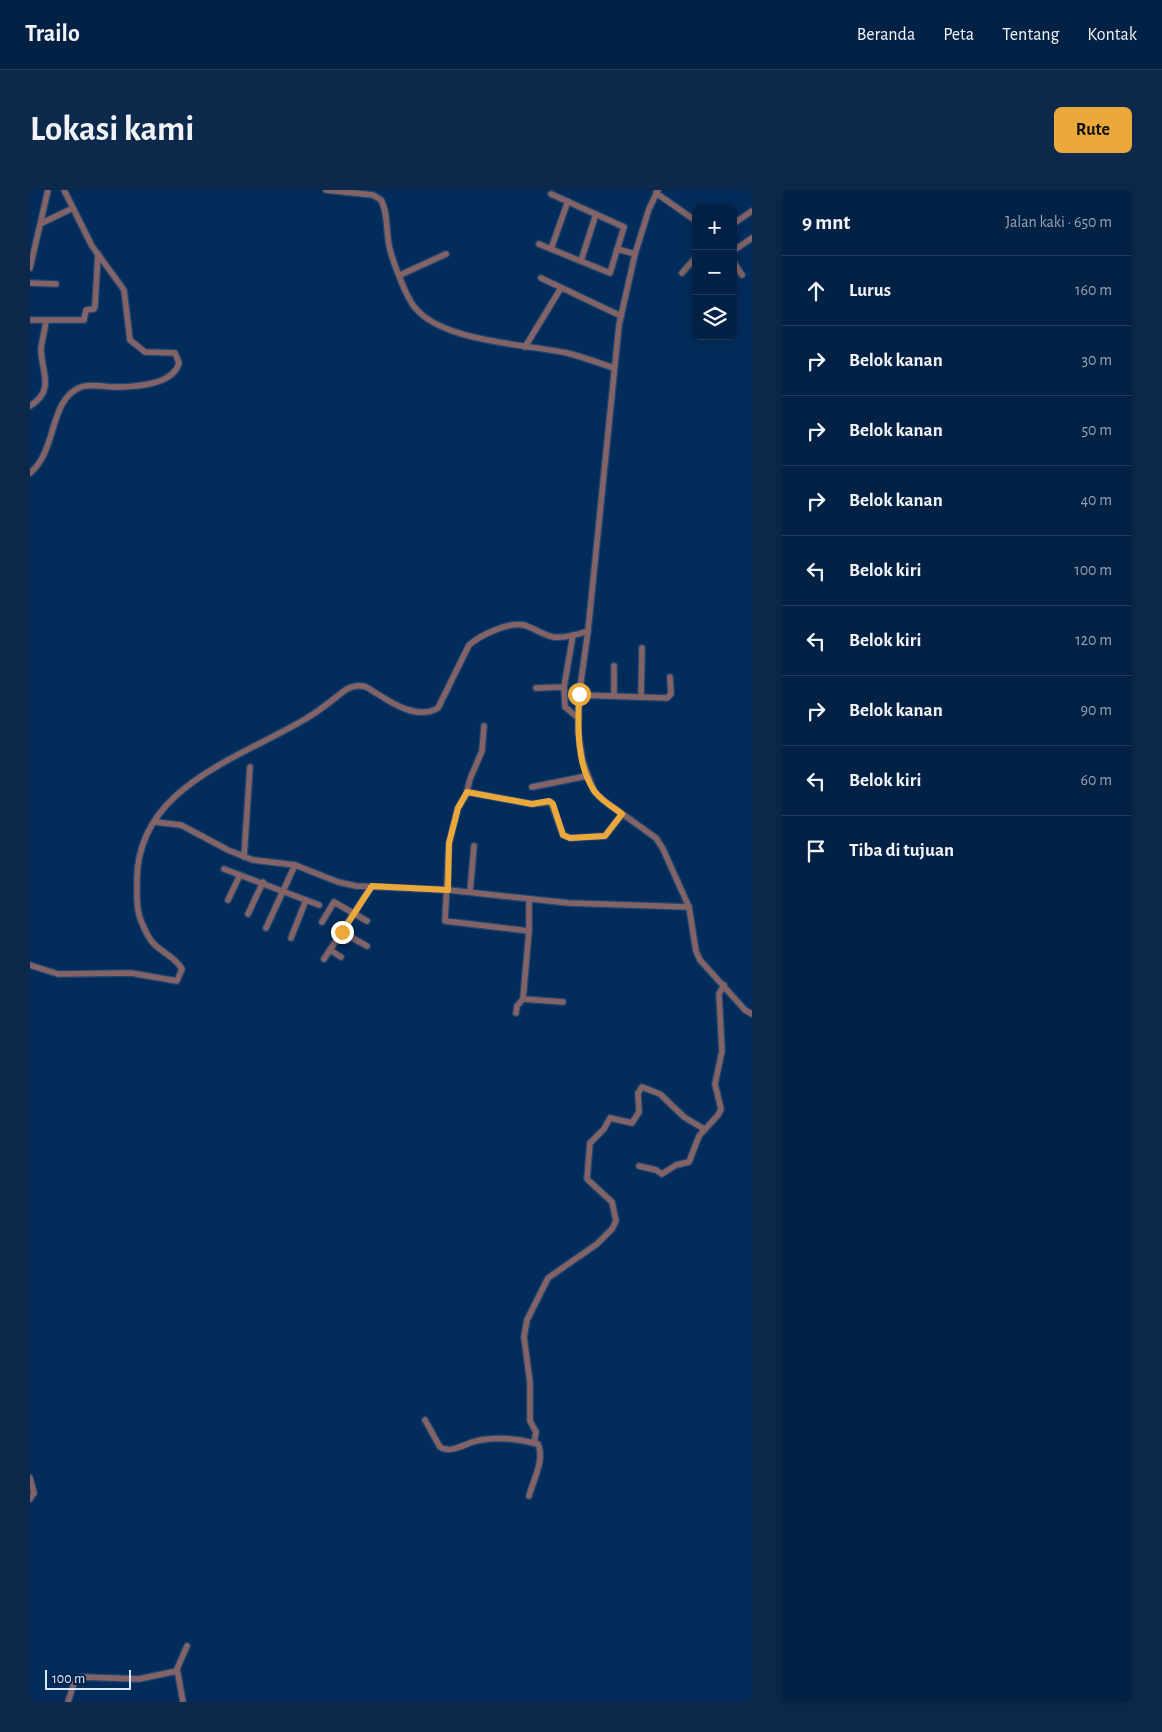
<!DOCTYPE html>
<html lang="id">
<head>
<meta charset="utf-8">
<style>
	body { margin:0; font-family:"Alegreya Sans",sans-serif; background:#0c294b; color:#f1f3f6 }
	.controls { position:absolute; right:15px; top:15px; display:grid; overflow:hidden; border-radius:8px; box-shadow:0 2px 12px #0003 }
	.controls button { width:45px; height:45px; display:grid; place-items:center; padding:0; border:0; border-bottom:1px solid #233e5d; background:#022144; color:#f1f3f6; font:25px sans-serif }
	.scale { position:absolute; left:15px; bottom:12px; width:86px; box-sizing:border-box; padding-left:5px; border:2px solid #d6e8ff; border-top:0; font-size:14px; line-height:18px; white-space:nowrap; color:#d6e8ff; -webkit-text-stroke:4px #052346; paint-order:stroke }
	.stop { position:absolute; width:15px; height:15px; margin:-11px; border:4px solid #eca93b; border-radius:50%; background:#fff }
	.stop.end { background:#eca93b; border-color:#fff; box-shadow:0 1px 5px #0008 }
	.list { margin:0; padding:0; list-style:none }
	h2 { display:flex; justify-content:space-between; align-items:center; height:65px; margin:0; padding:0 20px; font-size:21px }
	h2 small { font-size:16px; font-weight:400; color:#96a3b2 }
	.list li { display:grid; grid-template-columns:32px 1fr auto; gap:15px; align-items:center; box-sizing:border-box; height:70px; padding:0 20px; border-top:1px solid #233e5d }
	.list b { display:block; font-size:19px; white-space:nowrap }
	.list em { font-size:16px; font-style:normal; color:#96a3b2 }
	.icon { flex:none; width:28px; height:28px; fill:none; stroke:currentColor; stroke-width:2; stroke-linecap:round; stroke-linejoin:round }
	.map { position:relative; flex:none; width:722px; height:1512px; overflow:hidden; border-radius:8px }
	header { display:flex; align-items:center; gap:30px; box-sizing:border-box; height:70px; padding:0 25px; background:#022144; border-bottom:1px solid #233e5d }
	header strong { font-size:24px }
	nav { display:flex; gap:28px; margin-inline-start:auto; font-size:18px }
	.intro { display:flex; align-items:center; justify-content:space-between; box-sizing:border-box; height:120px; padding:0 30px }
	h1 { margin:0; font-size:35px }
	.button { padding:12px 22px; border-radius:8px; background:#eca93b; color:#111; font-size:18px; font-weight:700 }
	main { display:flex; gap:30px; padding:0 30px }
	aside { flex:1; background:#022144; border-radius:8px; box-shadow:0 2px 12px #0003 }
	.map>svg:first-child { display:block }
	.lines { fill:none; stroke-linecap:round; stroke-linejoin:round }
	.street-casing { stroke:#214671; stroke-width:8 }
	.street { stroke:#836365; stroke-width:5.5 }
	.route { stroke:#eca93b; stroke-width:6 }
</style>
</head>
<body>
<header>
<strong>Trailo</strong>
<nav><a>Beranda</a><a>Peta</a><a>Tentang</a><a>Kontak</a></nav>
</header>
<div class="intro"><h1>Lokasi kami</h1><a class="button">Rute</a></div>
<main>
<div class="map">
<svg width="722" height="1512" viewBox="0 0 722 1512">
	<rect width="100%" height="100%" fill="#032c5a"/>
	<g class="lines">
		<defs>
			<g id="street">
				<path d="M 296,0 L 343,5 L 351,10 C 358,22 356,41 359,55 C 362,70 373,98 381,112 C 404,152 496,154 537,163 C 553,167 569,173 584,178"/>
				<polyline points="628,0 619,19 605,64 589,135 558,441 549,505 548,542 553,572 564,601 573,610 626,648 633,659 659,717 666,761 670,770 715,820 722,824"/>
				<polyline points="626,3 666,31"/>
				<polyline points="521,4 594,37 580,83 521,59 538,11"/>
				<polyline points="12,33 41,19"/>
				<polyline points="703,34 722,21"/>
				<polyline points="509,54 521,59"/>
				<polyline points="587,59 605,64"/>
				<polyline points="703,61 722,48"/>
				<polyline points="551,71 566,24"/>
				<polyline points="703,71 712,85"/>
				<polyline points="0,78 18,0"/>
				<polyline points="652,83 666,67"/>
				<polyline points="370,85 416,64"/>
				<polyline points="511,88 591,126"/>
				<polyline points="0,93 26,94"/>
				<polyline points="0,130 54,130 56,120 64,119 65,116 68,64"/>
				<polyline points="495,157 531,98"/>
				<path d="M 0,216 C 26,200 11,181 11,159 C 12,150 15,140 16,131"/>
				<path d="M 0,283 C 28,260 18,210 51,197 C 61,193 74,197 85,197 C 104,197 143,195 149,173 L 145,163 L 115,162 L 100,150 L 94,100 L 62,56 L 34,0"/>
				<polyline points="584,476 584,505"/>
				<polyline points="534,497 535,517 548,528"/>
				<polyline points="506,498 534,497 543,445"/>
				<polyline points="549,505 637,508 641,504 640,487"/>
				<polyline points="611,507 612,458"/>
				<polyline points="454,536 452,561 440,589 436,605 428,618 419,653 415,731 499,741"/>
				<polyline points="502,597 557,586"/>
				<polyline points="437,602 502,614 521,612 533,645 540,648 575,646 592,624"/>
				<polyline points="125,632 151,635 198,660 223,670 265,675 308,692 326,696 418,700 539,713 659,717"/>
				<polyline points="214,667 220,577"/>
				<polyline points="194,679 289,715"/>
				<polyline points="440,702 444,656"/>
				<polyline points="198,710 210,685"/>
				<polyline points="218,724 233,692"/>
				<polyline points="292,732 304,712 337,731"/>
				<polyline points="236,738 265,675"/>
				<polyline points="312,742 337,756"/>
				<polyline points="261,748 276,710"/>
				<polyline points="300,760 311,767"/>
				<polyline points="294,769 341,697"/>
				<path d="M 0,775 L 28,784 L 101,783 L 147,791 L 152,779 C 145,767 134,764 124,754 C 118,748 113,736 110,728 C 106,717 107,705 107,693 C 105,597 209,569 277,528 C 291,520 303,509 317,499 C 321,497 327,495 332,496 C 337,496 342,501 346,503 C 363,514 388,530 408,518 L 439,455 C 451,445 477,432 494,435 C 504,438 513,445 523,447 C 535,448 547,445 558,441"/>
				<polyline points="493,809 533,812"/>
				<polyline points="486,823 487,816 493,809 499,741 499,710"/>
				<polyline points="609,976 626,980 632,984 646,975 659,972 669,946 688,925 691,919 685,894 692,861 689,804 694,795"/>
				<path d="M 395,1230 L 410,1257 C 422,1265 438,1251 451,1250 C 468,1247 487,1249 504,1253 L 506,1242 L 500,1231 L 500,1193 L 494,1147 L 497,1130 L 518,1088 L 567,1054 L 582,1039 L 586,1031 L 582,1012 L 557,989 L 560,953 L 574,939 L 580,928 L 602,933 L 609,922 L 608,903 L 612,897 L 630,904 L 654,927 L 674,939"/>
				<polyline points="0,1288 4,1303 0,1309"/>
				<path d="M 499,1306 C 503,1290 515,1271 508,1254 L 504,1253"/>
				<polyline points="38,1512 45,1490 52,1487 109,1489 147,1481"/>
				<polyline points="153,1512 147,1479 157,1456"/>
			</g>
		</defs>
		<use href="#street" class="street-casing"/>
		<use href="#street" class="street"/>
	</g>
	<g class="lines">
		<path class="route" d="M 312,742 L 342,696 L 418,700 L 419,653 L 428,618 L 437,602 L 502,614 L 519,611 L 523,614 L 533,645 L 540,648 L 575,646 L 592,624 C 583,617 572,611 565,602 C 546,575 548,536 549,504"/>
	</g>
</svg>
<div class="controls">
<button>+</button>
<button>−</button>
<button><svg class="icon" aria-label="layers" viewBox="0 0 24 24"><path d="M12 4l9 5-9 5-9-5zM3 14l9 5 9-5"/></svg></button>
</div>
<div class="scale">100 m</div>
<div class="stop" style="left:549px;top:504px"></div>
<div class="stop end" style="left:312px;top:742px"></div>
</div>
<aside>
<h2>9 mnt<small>Jalan kaki · 650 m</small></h2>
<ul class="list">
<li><svg class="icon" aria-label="ahead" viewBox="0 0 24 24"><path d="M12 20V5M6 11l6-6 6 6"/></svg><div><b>Lurus</b></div><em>160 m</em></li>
<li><svg class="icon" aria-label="right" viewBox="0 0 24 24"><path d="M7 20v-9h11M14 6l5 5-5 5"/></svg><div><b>Belok kanan</b></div><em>30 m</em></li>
<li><svg class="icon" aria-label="right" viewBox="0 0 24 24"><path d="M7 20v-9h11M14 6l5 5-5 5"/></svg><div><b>Belok kanan</b></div><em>50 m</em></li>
<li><svg class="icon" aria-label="right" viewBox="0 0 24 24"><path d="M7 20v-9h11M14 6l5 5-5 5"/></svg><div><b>Belok kanan</b></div><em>40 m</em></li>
<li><svg class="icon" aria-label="left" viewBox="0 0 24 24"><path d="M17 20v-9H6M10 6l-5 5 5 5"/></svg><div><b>Belok kiri</b></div><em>100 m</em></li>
<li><svg class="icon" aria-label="left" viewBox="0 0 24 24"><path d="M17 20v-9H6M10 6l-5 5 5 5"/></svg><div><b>Belok kiri</b></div><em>120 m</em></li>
<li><svg class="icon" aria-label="right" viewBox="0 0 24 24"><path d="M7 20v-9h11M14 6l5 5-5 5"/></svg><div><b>Belok kanan</b></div><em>90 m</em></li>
<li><svg class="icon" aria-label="left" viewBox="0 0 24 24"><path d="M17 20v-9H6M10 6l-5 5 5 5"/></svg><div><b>Belok kiri</b></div><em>60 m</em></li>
<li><svg class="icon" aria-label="arrive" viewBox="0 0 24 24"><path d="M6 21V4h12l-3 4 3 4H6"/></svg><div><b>Tiba di tujuan</b></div></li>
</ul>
</aside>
</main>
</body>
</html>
